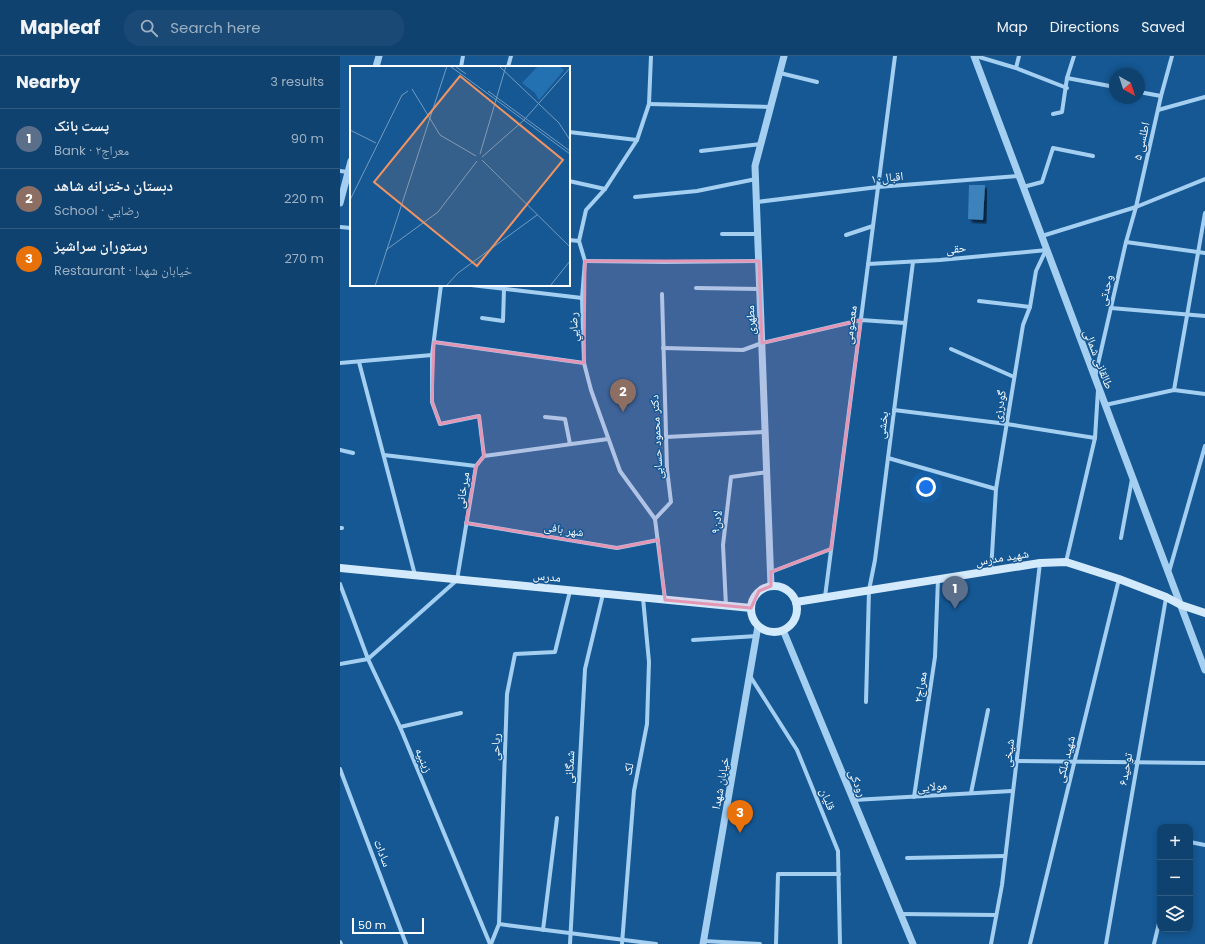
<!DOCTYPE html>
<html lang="en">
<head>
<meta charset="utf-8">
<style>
	body { margin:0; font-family:Poppins,"Noto Naskh Arabic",sans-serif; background:#194974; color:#f1f3f6 }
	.controls { position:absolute; right:12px; bottom:12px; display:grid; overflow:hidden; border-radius:8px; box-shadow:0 2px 6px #0003 }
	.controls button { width:36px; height:36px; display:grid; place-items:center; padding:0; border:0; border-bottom:1px solid #305b82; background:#10426f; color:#f1f3f6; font:20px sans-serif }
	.compass { position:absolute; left:769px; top:12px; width:36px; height:36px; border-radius:50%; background:#10426f; box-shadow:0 2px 6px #0003; rotate:141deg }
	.scale { position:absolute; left:12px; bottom:10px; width:72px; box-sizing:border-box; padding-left:4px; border:2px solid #fff; border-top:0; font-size:11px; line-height:14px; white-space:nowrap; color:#fff; -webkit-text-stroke:3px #155894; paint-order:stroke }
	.you { position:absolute; left:586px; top:431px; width:14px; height:14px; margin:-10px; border:3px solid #fff; border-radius:50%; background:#1a73e8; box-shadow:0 0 0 6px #1a73e833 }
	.badge { display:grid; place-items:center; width:26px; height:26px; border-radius:50%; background:#ffc465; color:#fff; font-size:13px; font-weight:700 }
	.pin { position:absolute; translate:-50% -33px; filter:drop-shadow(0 1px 2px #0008) }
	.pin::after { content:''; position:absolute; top:21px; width:14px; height:12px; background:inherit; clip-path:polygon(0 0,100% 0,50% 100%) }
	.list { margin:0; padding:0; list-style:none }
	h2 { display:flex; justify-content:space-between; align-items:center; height:52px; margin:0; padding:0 16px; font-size:17px }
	h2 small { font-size:13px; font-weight:400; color:#9cb0c3 }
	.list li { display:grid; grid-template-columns:26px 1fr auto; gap:12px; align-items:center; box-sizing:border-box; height:60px; padding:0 16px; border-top:1px solid #305b82 }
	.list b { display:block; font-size:15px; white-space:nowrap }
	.list p { margin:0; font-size:13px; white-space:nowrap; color:#9cb0c3 }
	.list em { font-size:13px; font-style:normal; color:#9cb0c3 }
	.icon { flex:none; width:22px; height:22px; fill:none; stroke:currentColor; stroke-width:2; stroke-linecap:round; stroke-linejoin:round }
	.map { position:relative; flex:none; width:865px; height:888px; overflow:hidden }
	header { display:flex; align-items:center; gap:24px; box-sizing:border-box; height:56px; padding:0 20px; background:#10426f; border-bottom:1px solid #305b82 }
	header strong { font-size:19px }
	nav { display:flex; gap:22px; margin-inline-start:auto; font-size:14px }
	.search { width:280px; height:36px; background:#194974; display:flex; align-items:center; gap:10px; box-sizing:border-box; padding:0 14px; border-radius:16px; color:#9cb0c3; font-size:15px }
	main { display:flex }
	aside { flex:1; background:#10426f }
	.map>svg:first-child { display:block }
	.building { fill:#3d82bb; filter:url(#shadow) }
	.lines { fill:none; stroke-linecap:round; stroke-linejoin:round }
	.minor { stroke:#a4cff1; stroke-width:4 }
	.tertiary { stroke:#a4cff1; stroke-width:7 }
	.secondary { stroke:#d3e9fc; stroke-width:8 }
	.marked { fill:#e497b5; fill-opacity:0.2; stroke:#e497b5; stroke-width:3; stroke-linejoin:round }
	.labels { text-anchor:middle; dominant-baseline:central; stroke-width:3; stroke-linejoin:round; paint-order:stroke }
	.street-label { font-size:12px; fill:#fff; stroke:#155894 }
	.inset-road { fill:none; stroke:#739bbf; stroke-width:1 }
	.view { fill:#f09361; fill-opacity:0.15; stroke:#f09361; stroke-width:2 }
	.inset-edge { fill:none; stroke:#fff; stroke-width:2 }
</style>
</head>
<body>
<header>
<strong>Mapleaf</strong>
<div class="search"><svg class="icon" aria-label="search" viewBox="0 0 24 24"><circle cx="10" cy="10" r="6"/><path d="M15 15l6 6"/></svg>Search here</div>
<nav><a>Map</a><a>Directions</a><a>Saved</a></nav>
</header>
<main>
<aside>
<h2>Nearby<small>3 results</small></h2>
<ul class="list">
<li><span class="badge" style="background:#5c6f8a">1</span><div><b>پست بانک</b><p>Bank · معراج۲</p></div><em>90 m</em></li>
<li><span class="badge" style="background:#8d6e63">2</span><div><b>دبستان دخترانه شاهد</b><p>School · رضایي</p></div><em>220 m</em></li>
<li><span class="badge" style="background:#e8710a">3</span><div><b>رستوران سراشپز</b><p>Restaurant · خیابان شهدا</p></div><em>270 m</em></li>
</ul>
</aside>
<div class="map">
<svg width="865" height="888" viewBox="0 0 865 888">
	<defs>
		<filter id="shadow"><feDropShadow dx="3.5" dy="3.5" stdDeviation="1" flood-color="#0009"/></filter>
	</defs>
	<rect width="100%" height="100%" fill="#155894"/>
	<polygon class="building" points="629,129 645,129 643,164 628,163"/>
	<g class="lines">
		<g class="minor">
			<polyline points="311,0 309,48 297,84 265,133 246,154 239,185 245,205 242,242 244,307 251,334 280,415 315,463 325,543"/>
			<polyline points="636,0 676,12 727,32"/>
			<polyline points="121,11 123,0"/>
			<polyline points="168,11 171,0"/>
			<polyline points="676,12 679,0"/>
			<polyline points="440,17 477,26"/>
			<polyline points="727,22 734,0"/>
			<polyline points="799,36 821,40"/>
			<polyline points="309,48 431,51"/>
			<polyline points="818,54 865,41"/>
			<polyline points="713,58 722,56 727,22 775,31"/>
			<polyline points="229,76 297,84"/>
			<polyline points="361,95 421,88"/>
			<polyline points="0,115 8,116"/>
			<polyline points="229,125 265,133"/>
			<polyline points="683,131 702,126 713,92 753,100"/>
			<polyline points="295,141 357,135 416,123"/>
			<polyline points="417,146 538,131 679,120"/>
			<polyline points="0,171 11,172"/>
			<polyline points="382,178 418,178"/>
			<polyline points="506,179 533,170"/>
			<polyline points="702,180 796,151 865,123"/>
			<polyline points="229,184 239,185"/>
			<polyline points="786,186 865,197"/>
			<polyline points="245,205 325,206 419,205"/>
			<polyline points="528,208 600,204 707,194"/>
			<polyline points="131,229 242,242"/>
			<polyline points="356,232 420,233"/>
			<polyline points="639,245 690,251"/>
			<polyline points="771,252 865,260"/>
			<polyline points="142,262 163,265 164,233"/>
			<polyline points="94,286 244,307"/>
			<polyline points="323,292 403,294 422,287 521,264 565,267"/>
			<polyline points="611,293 674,321"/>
			<polyline points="92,299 101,229"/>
			<polyline points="19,306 75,519"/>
			<polyline points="0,307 92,299 92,346 100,368 139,360 144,400 136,410 117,524 28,603 0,608"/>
			<polyline points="755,321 786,186 796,151 821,40 832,0"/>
			<polyline points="834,334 865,157"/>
			<polyline points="765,349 834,334 865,338"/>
			<polyline points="554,354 667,368 755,382"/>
			<polyline points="205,361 225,363 230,388"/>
			<polyline points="326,381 425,376"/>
			<polyline points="0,394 13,397"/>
			<polyline points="44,399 136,410"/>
			<polyline points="144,400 268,383"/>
			<polyline points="548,402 656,433"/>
			<polyline points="315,463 331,446 327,413 322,238"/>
			<polyline points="126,467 277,492 318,484"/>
			<polyline points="0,472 2,472"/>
			<polyline points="781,482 792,423"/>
			<polyline points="726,506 755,382 758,334"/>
			<polyline points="651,515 656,433 683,269 690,251 696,215 706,194"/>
			<polyline points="431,516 491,493"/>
			<polyline points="829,516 865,390"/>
			<polyline points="0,528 28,603 60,671 150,888"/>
			<polyline points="485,541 555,0"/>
			<polyline points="386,550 383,489 391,421 427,416"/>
			<polyline points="353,584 417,580"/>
			<polyline points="410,620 457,694 498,795 500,888"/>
			<polyline points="526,646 529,534 535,504 573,206"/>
			<polyline points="60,671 121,657"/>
			<polyline points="677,705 865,707"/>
			<polyline points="0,713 66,888"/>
			<polyline points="631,737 648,654"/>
			<polyline points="574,741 595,601 598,523"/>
			<polyline points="514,744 672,735"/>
			<polyline points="850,786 865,789"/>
			<polyline points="567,802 665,800"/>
			<polyline points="561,858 656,859"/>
			<polyline points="159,868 316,888"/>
			<polyline points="203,874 217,762"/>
			<polyline points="363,885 420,888"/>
			<polyline points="0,886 1,888"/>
			<polyline points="151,888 159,868 167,638 175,598 215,596 230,535"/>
			<polyline points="230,888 245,613 263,538"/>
			<polyline points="282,888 294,735 307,668 309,606 303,542"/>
			<polyline points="436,888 438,818 499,818"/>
			<polyline points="651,888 662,829 700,507"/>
			<polyline points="690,888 779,523"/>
			<polyline points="766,888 826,542"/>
			<polyline points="814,888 820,863"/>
		</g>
		<g class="tertiary">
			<polyline points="634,0 865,614"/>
			<polyline points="36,11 39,0"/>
			<polyline points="0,147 11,105"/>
			<polyline points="431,530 415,110 444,0"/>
			<polyline points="443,574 573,888"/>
			<polyline points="363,888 418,570"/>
		</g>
		<g class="secondary">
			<polyline points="0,512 411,552"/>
			<circle cx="434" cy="553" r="23"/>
			<polyline points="456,546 700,507 726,506 779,523 826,541 841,549 865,557"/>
		</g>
	</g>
	<path class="marked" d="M 245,205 L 419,205 L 422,287 L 521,264 L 491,493 L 431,516 L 431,530 L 419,535 L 411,552 L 325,544 L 318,484 L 277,492 L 126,467 L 136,410 L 144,400 L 139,360 L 100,368 L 92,346 L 94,286 L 244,307 Z"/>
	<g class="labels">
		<g class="street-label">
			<text transform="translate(801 85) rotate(-77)">اطلسی ۵</text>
			<text transform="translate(547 121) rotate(-5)">اقبال۱۰</text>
			<text transform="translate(616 192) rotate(-5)">حقی</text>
			<text transform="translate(765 234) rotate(-77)">وحدتی</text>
			<text transform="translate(410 264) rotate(-92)">مطهری</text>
			<text transform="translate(510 269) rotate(-83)">معصومی</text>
			<text transform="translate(233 271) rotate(-92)">رضایي</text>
			<text transform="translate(759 303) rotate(69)">طالقانی شمالی</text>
			<text transform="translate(659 350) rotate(-81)">گودرزی</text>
			<text transform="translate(542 369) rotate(-83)">بخشی</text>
			<text transform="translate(316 381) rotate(-93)">دکتر محمود حسابی</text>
			<text transform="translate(122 434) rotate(-81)">میرخانی</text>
			<text transform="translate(376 466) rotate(-83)">لادن۹</text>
			<text transform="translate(224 473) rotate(9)">شهر بافی</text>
			<text transform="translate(662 501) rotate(-9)">شهید مدرس</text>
			<text transform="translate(207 520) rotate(6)">مدرس</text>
			<text transform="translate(580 631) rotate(-81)">معراج۲</text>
			<text transform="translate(155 691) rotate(-88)">ریاحی</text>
			<text transform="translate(668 697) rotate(-83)">شیخی</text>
			<text transform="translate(725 703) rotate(-76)">شهید ملکی</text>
			<text transform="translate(84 704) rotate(67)">زینبیه</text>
			<text transform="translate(229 711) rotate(-87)">شمگانی</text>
			<text transform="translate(288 713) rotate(-78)">لک</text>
			<text transform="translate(785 713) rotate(-80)">توحید۶</text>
			<text transform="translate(380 727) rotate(-80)">خیابان شهدا</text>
			<text transform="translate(518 727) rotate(68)">رودکی</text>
			<text transform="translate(592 730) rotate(-5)">مولایی</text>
			<text transform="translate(488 743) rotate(68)">قلیان</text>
			<text transform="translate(43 797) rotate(69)">سادات</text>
		</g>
	</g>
	<g transform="translate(10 10)">
		<rect width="220" height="220" fill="#155894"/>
		<path d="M 188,0 L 209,0 L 214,4 L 189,34 L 185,27 L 172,17 Z" fill="#2471b1"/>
		<path class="inset-road" d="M 100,0 L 220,88M 105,0 L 116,8M 149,0 L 209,57 L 220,74M 62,23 L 90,69 L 126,90M 138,25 L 220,85M 0,64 L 26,77M 130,88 L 156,0M 132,91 L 174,54 L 220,2M 132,94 L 220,181M 0,134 L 52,29 L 58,25M 36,184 L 88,146 L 127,95M 25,220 L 97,0M 96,220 L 108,207 L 187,149M 200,220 L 220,195"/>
		<path class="view" d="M 110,10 L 213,94 L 127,200 L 24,116 Z"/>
		<rect width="220" height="220" class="inset-edge"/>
	</g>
</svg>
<div class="controls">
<button>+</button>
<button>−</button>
<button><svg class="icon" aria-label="layers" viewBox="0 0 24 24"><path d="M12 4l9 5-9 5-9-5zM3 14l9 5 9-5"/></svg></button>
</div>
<svg class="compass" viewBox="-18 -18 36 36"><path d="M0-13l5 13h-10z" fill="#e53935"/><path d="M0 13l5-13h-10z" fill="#9cb0c3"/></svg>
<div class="scale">50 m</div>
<div class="you"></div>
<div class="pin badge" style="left:615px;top:553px;background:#5c6f8a">1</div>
<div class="pin badge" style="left:283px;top:356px;background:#8d6e63">2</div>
<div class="pin badge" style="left:400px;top:777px;background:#e8710a">3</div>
</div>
</main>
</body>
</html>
